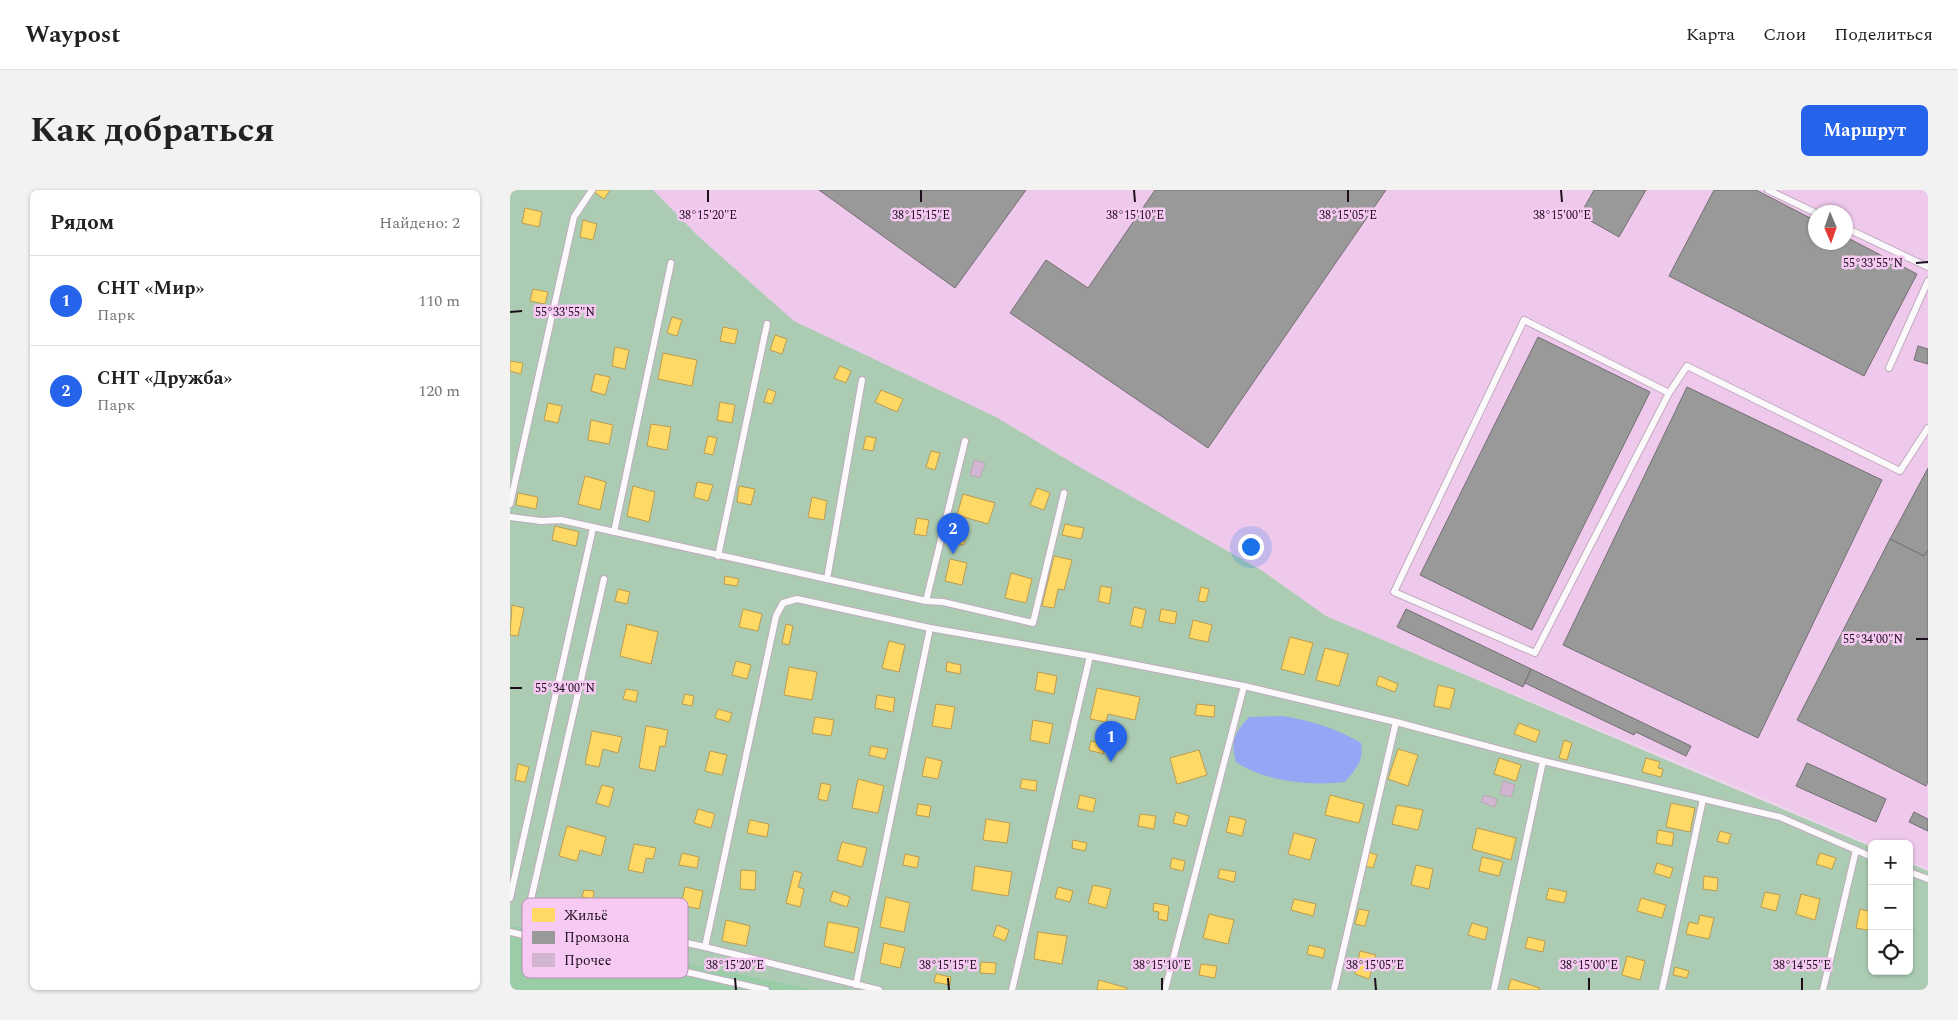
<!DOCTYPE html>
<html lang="ru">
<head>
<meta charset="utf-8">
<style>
	body { margin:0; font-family:Spectral,serif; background:#f2f2f2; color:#222 }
	.controls { position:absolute; right:15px; bottom:15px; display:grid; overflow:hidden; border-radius:8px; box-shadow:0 1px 4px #0004 }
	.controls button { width:45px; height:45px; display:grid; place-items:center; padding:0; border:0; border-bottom:1px solid #e0e0e0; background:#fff; color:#222; font:25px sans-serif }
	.compass { position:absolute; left:1298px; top:15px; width:45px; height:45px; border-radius:50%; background:#fff; box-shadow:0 1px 4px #0004; rotate:178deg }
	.you { position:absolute; left:740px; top:356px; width:18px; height:18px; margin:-12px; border:4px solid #fff; border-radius:50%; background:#1a73e8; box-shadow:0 0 0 8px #1a73e833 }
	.badge { display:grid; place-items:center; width:32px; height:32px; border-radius:50%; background:#2563eb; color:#fff; font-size:16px; font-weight:700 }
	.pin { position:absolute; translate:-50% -41px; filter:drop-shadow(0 1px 2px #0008) }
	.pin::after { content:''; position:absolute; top:26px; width:18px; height:15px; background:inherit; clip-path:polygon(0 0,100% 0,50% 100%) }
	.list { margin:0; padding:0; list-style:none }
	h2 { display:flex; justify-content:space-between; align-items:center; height:65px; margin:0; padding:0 20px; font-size:21px }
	h2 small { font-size:16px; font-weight:400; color:#767676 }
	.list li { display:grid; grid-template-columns:32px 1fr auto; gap:15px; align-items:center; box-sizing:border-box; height:90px; padding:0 20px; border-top:1px solid #e0e0e0 }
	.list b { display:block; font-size:19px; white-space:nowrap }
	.list p { margin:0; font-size:16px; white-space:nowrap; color:#767676 }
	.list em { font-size:16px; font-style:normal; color:#767676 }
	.icon { flex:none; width:28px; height:28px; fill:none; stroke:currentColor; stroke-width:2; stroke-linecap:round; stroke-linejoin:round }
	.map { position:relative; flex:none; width:1418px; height:800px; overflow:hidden; border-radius:8px }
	header { display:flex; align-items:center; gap:30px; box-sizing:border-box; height:70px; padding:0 25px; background:#fff; border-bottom:1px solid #e0e0e0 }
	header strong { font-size:24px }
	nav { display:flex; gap:28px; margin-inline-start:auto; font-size:18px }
	.intro { display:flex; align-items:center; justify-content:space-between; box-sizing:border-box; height:120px; padding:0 30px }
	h1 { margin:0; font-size:35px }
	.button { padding:12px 22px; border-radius:8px; background:#2563eb; color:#fff; font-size:18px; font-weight:700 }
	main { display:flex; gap:30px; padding:0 30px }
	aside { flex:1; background:#fff; border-radius:8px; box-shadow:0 1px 4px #0004 }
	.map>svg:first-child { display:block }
	.built { fill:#efc9ec; fill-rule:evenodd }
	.green { fill:#abcbb2 }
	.forest { fill:#9bcca8 }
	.water { fill:#97a6f4 }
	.homes { fill:#ffd966; stroke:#bb9c50 }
	.industry { fill:#999; stroke:#746f74 }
	.building { fill:#d2b5d0; stroke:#b9a7b7 }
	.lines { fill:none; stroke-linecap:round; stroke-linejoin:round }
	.service-casing { stroke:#bfacbd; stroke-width:8 }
	.service { stroke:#fcf9fc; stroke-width:6 }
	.ticks { fill:none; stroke:#1d0e1c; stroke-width:2 }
	.key { fill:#f6caf2; stroke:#b592b2; stroke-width:1 }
	.key-label { font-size:14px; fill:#1d0e1c }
	.ticks-label { font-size:12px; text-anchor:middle; fill:#1d0e1c; stroke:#f6caf2; stroke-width:5; stroke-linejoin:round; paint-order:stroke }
</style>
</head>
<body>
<header>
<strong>Waypost</strong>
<nav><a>Карта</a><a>Слои</a><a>Поделиться</a></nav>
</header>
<div class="intro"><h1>Как добраться</h1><a class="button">Маршрут</a></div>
<main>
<aside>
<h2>Рядом<small>Найдено: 2</small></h2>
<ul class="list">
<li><span class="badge">1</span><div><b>СНТ «Мир»</b><p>Парк</p></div><em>110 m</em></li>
<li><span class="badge">2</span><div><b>СНТ «Дружба»</b><p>Парк</p></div><em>120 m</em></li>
</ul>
</aside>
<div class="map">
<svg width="1418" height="800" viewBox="0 0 1418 800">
	<rect width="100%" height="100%" fill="#ecd4ea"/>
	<path class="built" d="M 143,0 L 1418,0 L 1418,679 L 1399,671 L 1399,654 L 1362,655 L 1226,596 L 816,426 L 751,380 L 566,275 L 486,227 L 284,131 L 188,46 ZM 1306,22 L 1336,22 L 1336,52 L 1306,52 Z"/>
	<polygon class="green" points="0,0 143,0 188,46 284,131 486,227 566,275 751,380 816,426 1362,657 1362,781 1399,781 1399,673 1418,681 1418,800 307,800 0,735"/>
	<polygon class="forest" points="0,735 307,800 0,800"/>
	<path class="water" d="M 773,526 C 802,531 826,538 851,553 C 854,571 846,579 835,592 C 799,596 756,592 726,572 C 720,551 725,543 739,527 Z"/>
	<g class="homes">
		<polygon points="85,0 100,0 94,9 84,2"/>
		<polygon points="15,18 32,22 29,37 12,33"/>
		<polygon points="73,30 87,34 83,50 70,47"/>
		<polygon points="23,99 38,102 35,114 20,111"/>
		<polygon points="162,127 172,130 167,146 157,143"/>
		<polygon points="213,137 228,140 225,154 210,151"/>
		<polygon points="265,145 277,149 272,164 260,160"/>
		<polygon points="105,157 119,160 115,179 102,176"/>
		<polygon points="153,163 187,170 182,196 148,189"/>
		<polygon points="0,171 13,173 11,184 0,181"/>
		<polygon points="330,176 341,181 336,193 324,188"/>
		<polygon points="85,184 100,187 95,205 81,201"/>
		<polygon points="258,199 266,202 262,214 254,212"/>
		<polygon points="371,200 393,209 387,222 365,212"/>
		<polygon points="210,212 225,215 222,233 207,230"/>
		<polygon points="38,213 52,216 48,233 34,230"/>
		<polygon points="81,230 103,235 99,254 78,250"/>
		<polygon points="141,234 161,237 157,260 137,256"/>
		<polygon points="198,246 207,248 203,265 194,263"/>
		<polygon points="356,246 366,248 363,261 353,259"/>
		<polygon points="421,261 430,263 425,280 416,277"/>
		<polygon points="75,286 96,292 90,320 68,314"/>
		<polygon points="187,292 203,295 198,311 184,307"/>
		<polygon points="123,296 145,302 139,332 117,326"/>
		<polygon points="229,296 245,299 241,315 227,312"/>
		<polygon points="527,298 540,303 534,320 520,315"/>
		<polygon points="8,303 28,307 26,319 6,315"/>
		<polygon points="453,304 485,313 478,334 447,325"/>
		<polygon points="302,307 317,311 314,330 298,327"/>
		<polygon points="407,328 419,330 416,346 404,344"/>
		<polygon points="555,334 574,338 571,349 552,345"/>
		<polygon points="45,336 69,342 66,356 42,350"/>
		<polygon points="448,341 457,343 454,355 445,353"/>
		<polygon points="544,366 562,370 554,400 548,399 544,418 532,416"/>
		<polygon points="440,369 457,373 452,395 435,391"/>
		<polygon points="501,383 522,389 516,413 495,408"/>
		<polygon points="215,386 229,389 227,396 214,394"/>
		<polygon points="591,396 602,398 599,414 588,411"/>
		<polygon points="691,397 699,399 696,412 688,411"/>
		<polygon points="108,399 120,402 117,414 105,411"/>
		<polygon points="2,415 14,418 8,446 0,445"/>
		<polygon points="624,417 636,420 632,438 620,435"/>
		<polygon points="233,419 252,424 248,441 229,437"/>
		<polygon points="651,419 667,422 665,434 649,431"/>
		<polygon points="683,430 702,435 698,452 679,448"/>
		<polygon points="117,434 148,442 141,474 110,466"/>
		<polygon points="276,434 283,436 279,455 272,453"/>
		<polygon points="780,447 803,453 794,485 771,479"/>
		<polygon points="379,451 395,455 389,482 372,478"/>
		<polygon points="815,458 838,464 829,496 806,490"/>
		<polygon points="226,471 241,475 237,489 222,485"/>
		<polygon points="437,472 451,475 450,484 436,481"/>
		<polygon points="279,477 307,482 302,510 274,505"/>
		<polygon points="528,482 547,486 544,504 525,500"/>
		<polygon points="869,486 888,494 885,502 866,495"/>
		<polygon points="928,495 945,499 940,519 924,516"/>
		<polygon points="587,498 630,507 625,530 598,524 596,532 580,529"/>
		<polygon points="116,499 128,501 126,512 113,509"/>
		<polygon points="175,504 184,506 182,516 172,514"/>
		<polygon points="367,505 385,508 383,522 365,518"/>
		<polygon points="426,514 445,517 441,539 422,536"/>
		<polygon points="687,514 705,516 704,527 685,525"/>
		<polygon points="208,519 222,523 219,532 205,528"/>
		<polygon points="305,527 324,530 321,546 302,543"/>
		<polygon points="523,530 543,534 539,554 520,550"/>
		<polygon points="1009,533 1030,541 1026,552 1004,544"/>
		<polygon points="136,536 158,540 155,557 150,556 145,581 129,578"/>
		<polygon points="82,541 112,547 108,563 93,559 89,577 75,574"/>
		<polygon points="1054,550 1062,553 1057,570 1049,568"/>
		<polygon points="581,551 595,554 593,564 579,560"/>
		<polygon points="361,556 378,559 375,569 359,565"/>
		<polygon points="888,559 908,565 898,596 878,589"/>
		<polygon points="689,560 697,585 667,594 660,568"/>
		<polygon points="200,561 217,565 212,585 195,581"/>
		<polygon points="416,567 432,571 428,589 412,586"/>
		<polygon points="989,568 1011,575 1006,591 984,584"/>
		<polygon points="1136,568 1150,572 1148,578 1153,579 1151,587 1132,582"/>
		<polygon points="8,574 19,577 15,592 5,590"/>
		<polygon points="348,589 374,596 368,623 342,618"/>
		<polygon points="512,589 527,591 526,601 510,598"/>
		<polygon points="311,593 321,595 317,611 308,609"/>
		<polygon points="92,595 104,598 99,617 86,613"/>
		<polygon points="570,605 586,609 583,622 567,618"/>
		<polygon points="820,605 854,614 849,633 815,625"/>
		<polygon points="1161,613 1185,618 1180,642 1156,637"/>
		<polygon points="408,614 421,616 419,627 406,625"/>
		<polygon points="887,615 913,620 908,640 882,634"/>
		<polygon points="188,619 205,624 201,638 184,633"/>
		<polygon points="666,622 679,626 676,636 663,633"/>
		<polygon points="630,624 646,626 644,639 628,636"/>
		<polygon points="720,626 736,630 732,646 716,642"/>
		<polygon points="476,629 500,633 497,653 473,650"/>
		<polygon points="240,630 259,634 257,647 237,643"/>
		<polygon points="57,636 96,647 91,666 70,660 67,671 49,666"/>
		<polygon points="967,638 1006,648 1001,670 962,659"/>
		<polygon points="1148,640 1164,643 1162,656 1146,653"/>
		<polygon points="1210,641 1221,644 1218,654 1207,651"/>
		<polygon points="784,643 806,649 800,670 778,664"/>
		<polygon points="563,650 577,653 575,661 562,658"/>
		<polygon points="332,652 357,658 352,677 327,670"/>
		<polygon points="124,654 146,658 143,669 136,668 133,683 118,680"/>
		<polygon points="859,662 867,665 863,678 855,676"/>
		<polygon points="172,663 189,667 187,678 169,675"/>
		<polygon points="1310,663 1326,668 1322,679 1306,674"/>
		<polygon points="395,664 409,667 407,678 393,675"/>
		<polygon points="972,667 993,672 989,686 969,681"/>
		<polygon points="662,668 675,671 673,681 660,678"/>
		<polygon points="1147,673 1163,678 1160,688 1144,683"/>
		<polygon points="906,675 923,679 919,699 901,695"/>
		<polygon points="465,676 502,682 498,706 462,700"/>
		<polygon points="710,679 726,682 724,692 708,688"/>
		<polygon points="231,680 246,681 245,700 230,699"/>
		<polygon points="284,681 292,683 288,697 294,699 290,717 276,713"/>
		<polygon points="1194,686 1208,688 1207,701 1193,699"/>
		<polygon points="583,695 601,699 596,718 578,713"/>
		<polygon points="175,697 193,701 189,719 171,715"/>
		<polygon points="548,697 563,701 560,712 545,708"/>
		<polygon points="1039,698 1057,702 1054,713 1036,709"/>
		<polygon points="74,700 84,701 83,709 72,707"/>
		<polygon points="323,701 340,707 337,717 320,711"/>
		<polygon points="1255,702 1270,705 1266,721 1251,717"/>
		<polygon points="1291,704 1310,709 1305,730 1286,724"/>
		<polygon points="376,707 400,713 394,742 370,737"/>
		<polygon points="1131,708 1156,715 1152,728 1127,721"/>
		<polygon points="784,709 806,714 803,726 781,720"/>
		<polygon points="644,713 659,716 657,731 648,729 649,722 643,721"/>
		<polygon points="849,719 859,721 855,736 845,734"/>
		<polygon points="1350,719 1362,722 1362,741 1346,738"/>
		<polygon points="699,724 724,730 718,754 693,748"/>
		<polygon points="1190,725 1204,728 1199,749 1176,744 1179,732 1188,734"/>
		<polygon points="216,730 240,736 236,756 212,751"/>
		<polygon points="318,732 349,738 344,763 314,756"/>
		<polygon points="962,733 978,738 975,750 958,745"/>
		<polygon points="487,735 499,740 495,751 483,746"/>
		<polygon points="528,742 557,746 552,774 524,769"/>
		<polygon points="1018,747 1035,751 1033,762 1015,758"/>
		<polygon points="374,753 395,758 390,778 370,773"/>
		<polygon points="799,755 815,759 813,768 797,764"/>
		<polygon points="850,761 866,765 859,789 845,784"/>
		<polygon points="1117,766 1135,771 1130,790 1112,785"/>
		<polygon points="471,772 486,773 485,784 470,783"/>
		<polygon points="691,774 707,776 705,788 689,785"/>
		<polygon points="1165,777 1179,781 1177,788 1163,785"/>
		<polygon points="426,784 441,787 440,795 424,792"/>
		<polygon points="1001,789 1030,798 1029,800 998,800"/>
		<polygon points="589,790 617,798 616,800 587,800"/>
	</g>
	<g class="industry">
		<polygon points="309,0 516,0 445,98"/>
		<polygon points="645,0 876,0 698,258 500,123 536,70 578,98"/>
		<polygon points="1084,0 1136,0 1109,47 1070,25"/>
		<polygon points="1204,0 1246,0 1306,31 1306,52 1336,52 1336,47 1407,84 1354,186 1159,86"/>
		<polygon points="1028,147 1140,202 1022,440 910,385"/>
		<polygon points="1408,156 1418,159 1418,174 1404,170"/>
		<polygon points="1177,197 1372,290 1248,548 1053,455"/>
		<polygon points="1418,278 1418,360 1414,366 1380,349"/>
		<polygon points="1380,349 1414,366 1418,360 1418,591 1416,596 1287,530"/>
		<polygon points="896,419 1021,479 1013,497 887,437"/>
		<polygon points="1021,479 1181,556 1176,566 1126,542 1124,545 1015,493"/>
		<polygon points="1297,573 1376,609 1366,632 1286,596"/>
		<polygon points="1404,622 1418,629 1418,641 1399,632"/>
	</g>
	<g class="building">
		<polygon points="464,270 475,273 470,288 460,285"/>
		<polygon points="993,591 1005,595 1001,607 990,604"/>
		<polygon points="974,605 987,609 985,617 971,612"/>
	</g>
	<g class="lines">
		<defs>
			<g id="service">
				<polyline points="1258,0 1306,23"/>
				<polyline points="1336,38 1418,77"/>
				<polyline points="1379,178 1418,91"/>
				<polyline points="1159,203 1014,130 884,402 1025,463 1159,203 1177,176 1390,281 1418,238"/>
				<polyline points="0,314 64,27 82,0"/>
				<polyline points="0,327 31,331 51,330 416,411 433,412 523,433 554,303"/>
				<polyline points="104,342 161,73"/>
				<polyline points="208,366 257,134"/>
				<polyline points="94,389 19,718 195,757 369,800"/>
				<polyline points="317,389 352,190"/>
				<polyline points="416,411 455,251"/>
				<polyline points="1399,682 1418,689"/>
				<polyline points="0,708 83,338"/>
				<polyline points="0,742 256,800"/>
				<polyline points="195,757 266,426 273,413 287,409 420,438 580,466 734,496 886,532 1033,571 1270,627 1362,667"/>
				<polyline points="346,795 420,438"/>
				<polyline points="502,800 580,466"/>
				<polyline points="655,800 734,496"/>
				<polyline points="824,800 886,532"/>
				<polyline points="984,800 1033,571"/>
				<polyline points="1152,800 1193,609"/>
				<polyline points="1313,800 1346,660"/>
			</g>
		</defs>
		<use href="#service" class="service-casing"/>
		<use href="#service" class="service"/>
	</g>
	<path class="ticks" d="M 198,0 L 198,12M 411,0 L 411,12M 624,0 L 625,12M 838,0 L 838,12M 1051,0 L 1052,12M 1406,73 L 1418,72M 0,122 L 12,121M 1406,449 L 1418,449M 0,498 L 12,498M 225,788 L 226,800M 438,788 L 439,800M 652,788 L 652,800M 865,788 L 866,800M 1079,788 L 1079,800M 1292,788 L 1292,800"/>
	<rect x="12" y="708" width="166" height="80" rx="8" class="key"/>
	<rect x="22" y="718" width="23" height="14" fill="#ffd966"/>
	<rect x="22" y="741" width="23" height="13" fill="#999"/>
	<rect x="22" y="763" width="23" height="14" fill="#d2b5d0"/>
	<g class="key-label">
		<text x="54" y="730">Жильё</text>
		<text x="54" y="752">Промзона</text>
		<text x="54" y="775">Прочее</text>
	</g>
	<g class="ticks-label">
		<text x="198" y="29">38°15'20"E</text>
		<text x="411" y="29">38°15'15"E</text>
		<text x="625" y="29">38°15'10"E</text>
		<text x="838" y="29">38°15'05"E</text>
		<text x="1052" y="29">38°15'00"E</text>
		<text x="1363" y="77">55°33'55"N</text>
		<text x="55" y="126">55°33'55"N</text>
		<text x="1363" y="453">55°34'00"N</text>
		<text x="55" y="502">55°34'00"N</text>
		<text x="225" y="779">38°15'20"E</text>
		<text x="438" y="779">38°15'15"E</text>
		<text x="652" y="779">38°15'10"E</text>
		<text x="865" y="779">38°15'05"E</text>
		<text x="1079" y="779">38°15'00"E</text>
		<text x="1292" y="779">38°14'55"E</text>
	</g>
</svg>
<div class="controls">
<button>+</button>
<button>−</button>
<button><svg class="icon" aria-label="locate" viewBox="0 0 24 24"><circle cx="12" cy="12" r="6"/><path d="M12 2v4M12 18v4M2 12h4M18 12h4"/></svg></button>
</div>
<svg class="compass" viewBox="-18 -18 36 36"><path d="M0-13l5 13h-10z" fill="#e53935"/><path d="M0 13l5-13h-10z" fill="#767676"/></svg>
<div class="you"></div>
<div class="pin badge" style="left:601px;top:572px">1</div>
<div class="pin badge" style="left:443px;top:364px">2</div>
</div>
</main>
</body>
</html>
